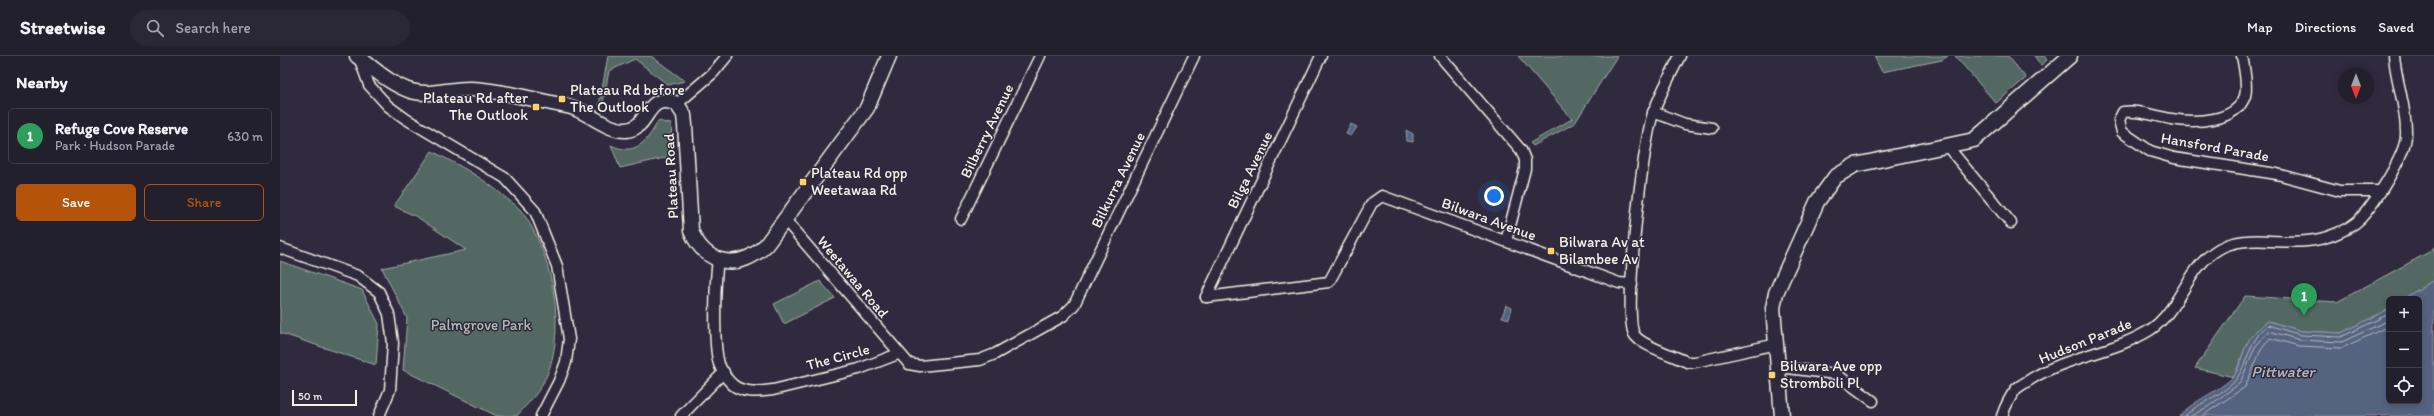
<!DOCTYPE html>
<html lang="en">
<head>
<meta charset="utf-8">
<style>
	body { margin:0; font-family:Itim,sans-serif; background:#2b2836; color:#f1f3f6 }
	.controls { position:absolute; right:12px; bottom:12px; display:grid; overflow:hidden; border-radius:6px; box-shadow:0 2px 6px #0003 }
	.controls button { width:36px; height:36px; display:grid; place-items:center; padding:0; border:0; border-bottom:1px solid #403e4a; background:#23202e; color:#f1f3f6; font:20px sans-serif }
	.compass { position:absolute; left:2058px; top:12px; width:36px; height:36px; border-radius:50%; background:#23202e; box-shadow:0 2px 6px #0003; rotate:180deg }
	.scale { position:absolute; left:12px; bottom:10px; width:65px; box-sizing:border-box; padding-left:4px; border:2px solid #f4f1e8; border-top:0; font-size:11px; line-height:14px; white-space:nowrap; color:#f4f1e8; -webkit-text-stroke:3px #2f2a3d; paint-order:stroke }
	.you { position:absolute; left:1214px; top:140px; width:14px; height:14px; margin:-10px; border:3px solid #fff; border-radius:50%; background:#1a73e8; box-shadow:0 0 0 6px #1a73e833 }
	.badge { display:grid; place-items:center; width:26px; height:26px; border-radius:50%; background:#b45309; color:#fff; font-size:13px; font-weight:700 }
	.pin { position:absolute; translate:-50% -33px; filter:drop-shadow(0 1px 2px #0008) }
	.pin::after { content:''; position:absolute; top:21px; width:14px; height:12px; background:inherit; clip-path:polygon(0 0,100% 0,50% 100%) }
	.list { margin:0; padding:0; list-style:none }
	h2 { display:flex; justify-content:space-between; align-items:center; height:52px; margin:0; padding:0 16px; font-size:17px }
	h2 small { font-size:13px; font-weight:400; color:#a3a3aa }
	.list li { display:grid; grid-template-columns:26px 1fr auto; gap:12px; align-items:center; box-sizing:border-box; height:56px; margin:0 8px 8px; padding:0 8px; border:1px solid #403e4a; border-radius:6px }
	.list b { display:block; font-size:15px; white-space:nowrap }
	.list p { margin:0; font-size:13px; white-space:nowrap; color:#a3a3aa }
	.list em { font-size:13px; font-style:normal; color:#a3a3aa }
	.actions { display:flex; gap:8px; padding:12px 16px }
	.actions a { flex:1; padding:9px 0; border:1px solid #b45309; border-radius:6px; text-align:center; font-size:14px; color:#b45309 }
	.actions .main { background:#b45309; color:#fff }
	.icon { flex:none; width:22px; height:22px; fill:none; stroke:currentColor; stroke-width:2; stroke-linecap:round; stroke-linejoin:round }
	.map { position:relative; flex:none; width:2154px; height:360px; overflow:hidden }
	header { display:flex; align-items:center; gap:24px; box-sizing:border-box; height:56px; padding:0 20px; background:#23202e; border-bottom:1px solid #403e4a }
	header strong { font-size:19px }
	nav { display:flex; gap:22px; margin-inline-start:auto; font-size:14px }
	.search { width:280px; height:36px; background:#2b2836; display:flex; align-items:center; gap:10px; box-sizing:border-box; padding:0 14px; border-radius:22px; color:#a3a3aa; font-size:15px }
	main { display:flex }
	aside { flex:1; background:#23202e }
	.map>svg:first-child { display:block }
	.green { fill:#526864; stroke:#a3aca6 }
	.water { fill:#576380; stroke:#969caa }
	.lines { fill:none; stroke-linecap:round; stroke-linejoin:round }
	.shore { stroke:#b5b8be; stroke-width:1 }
	.street-casing { stroke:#f4f1e8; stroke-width:13 }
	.secondary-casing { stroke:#f4f1e8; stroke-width:17 }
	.street { stroke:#2f2a3d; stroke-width:10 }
	.secondary { stroke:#2f2a3d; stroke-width:14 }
	.poi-dot { fill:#ffd166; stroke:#2f2a3d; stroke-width:1.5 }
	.labels { text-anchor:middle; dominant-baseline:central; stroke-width:3; stroke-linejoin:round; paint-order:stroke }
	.poi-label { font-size:15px; fill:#f4f1e8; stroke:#2f2a3d; text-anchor:start }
	.street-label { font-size:15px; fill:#f4f1e8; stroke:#2f2a3d }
	.park-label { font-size:15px; fill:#b3bab3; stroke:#2f2a3d }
	.water-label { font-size:16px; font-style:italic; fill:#b5b8be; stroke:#2f2a3d }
</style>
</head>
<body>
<header>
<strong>Streetwise</strong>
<div class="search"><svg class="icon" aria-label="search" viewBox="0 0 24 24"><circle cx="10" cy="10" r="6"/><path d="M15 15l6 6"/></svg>Search here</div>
<nav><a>Map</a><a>Directions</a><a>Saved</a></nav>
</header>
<main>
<aside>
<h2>Nearby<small></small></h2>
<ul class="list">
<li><span class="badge" style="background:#2e9e5b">1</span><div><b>Refuge Cove Reserve</b><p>Park · Hudson Parade</p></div><em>630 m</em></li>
</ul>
<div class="actions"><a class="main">Save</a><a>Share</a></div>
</aside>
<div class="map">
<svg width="2154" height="360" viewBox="0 0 2154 360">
	<rect width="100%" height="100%" fill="#2f2a3d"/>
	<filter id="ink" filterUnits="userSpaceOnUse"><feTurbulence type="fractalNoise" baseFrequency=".025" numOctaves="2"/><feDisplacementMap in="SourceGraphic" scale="8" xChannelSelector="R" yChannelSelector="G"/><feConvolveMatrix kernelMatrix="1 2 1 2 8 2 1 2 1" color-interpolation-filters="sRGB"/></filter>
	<g filter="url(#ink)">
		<g class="green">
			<polygon points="328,0 371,0 405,25 388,29 355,3 329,15 322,52 319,50"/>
			<polygon points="1238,0 1337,0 1295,67 1253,90 1250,87 1292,63"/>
			<polygon points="1594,0 1668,0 1662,4 1602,16"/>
			<polygon points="1675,0 1728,0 1746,22 1716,47"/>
			<polygon points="1754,0 1764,0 1767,4 1761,9"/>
			<path d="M 378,65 L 391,68 L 393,100 L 340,112 L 331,89 C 355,101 368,85 378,65 Z"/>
			<path d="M 152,95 C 180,110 201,120 226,142 C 231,146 238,150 242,156 C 273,197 289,280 263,327 C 257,339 245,350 237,360 L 217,360 L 123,314 L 127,262 L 102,212 L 186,194 L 137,161 L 114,150 Z"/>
			<polygon points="2154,191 2154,224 2123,243 2109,243 2109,253 2106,255 2061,277 2022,275 1988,265 1967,287 1954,321 1915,312 1965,240 2057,246 2151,195"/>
			<polygon points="0,205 82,234 99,268 96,309 0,277"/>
			<polygon points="540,225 555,242 504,268 494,248"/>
		</g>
		<g class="water">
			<polygon points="1071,68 1077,71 1071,80 1066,78"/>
			<polygon points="1126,74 1133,78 1133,86 1127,85"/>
			<path d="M 2154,224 L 2154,360 L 1899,360 C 1914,344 1936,337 1952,322 C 1960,315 1962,297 1967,288 C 1971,278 1980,271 1988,265 L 2022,275 L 2061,277 L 2109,253 L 2109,345 L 2139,345 L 2139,243 L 2123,243 Z"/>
			<polygon points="1226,249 1232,252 1229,263 1222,261"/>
		</g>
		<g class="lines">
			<g class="shore">
				<path d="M 1905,360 C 1917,347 1948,337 1957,322 C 1969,304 1969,284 1988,269 L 2021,279 L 2061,281 L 2109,258"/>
				<polyline points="1911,360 1929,350 1960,327 1975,291 1989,275 2020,284 2062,286 2109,264"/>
				<polyline points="1922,360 1965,331 1981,294 1990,282 2019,290 2062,292 2109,270"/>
			</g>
			<defs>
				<g id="street">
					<polyline points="1160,0 1241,94 1245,104 1245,113 1226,185"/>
					<path d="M 1400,0 C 1391,18 1381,36 1374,55 C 1363,82 1343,256 1354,278 C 1359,289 1395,300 1407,306 L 1415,306 L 1497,288"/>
					<path d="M 1962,0 C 1964,11 1968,29 1965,40 C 1956,67 1913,67 1891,63 C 1875,60 1860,54 1843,56 L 1839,64 L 1842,76 L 1870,95 L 1894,102 L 1997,118 L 2060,135 L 2099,135"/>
					<polyline points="79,1 89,29 108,50 126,63 225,122 255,155 277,210 289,283 286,306 279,325 261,360"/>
					<polyline points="397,48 433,17 447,0"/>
					<polyline points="1373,56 1405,68 1432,72"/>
					<polyline points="1668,91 1731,167"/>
					<polyline points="681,163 760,0"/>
					<polyline points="505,164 629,308 640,310 700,304 715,298 783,260 794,249 914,0"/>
					<polyline points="0,192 78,220 99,236 109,258 113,287 110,334 99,360"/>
					<path d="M 438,204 C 435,225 433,288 439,308 C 441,313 446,322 450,326 C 460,338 479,336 493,334 L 579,313 L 618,298"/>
					<polyline points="926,241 1049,226 1092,147 1102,140 1339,227 1352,228"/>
					<polyline points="926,241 1041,0"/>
					<polyline points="1499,311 1556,318 1593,345"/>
					<polyline points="401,360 444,316"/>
					<path d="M 1722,360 C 1725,351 1730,341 1736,333 C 1740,329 1747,326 1751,323 C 1788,300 1833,297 1870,274 C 1902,253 1908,204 1947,189 C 1972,180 2001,188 2027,185 C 2043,184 2068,175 2080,163 C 2094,148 2126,99 2126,79 C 2127,52 2116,26 2114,0"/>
				</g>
				<g id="secondary">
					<path d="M 77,0 C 93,12 111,29 131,35 C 150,41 171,32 191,33 C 222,34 257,45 287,50 C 307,54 326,75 346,74 C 370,73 365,34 397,48 L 404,59 L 405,69 L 411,175 C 426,210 460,215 486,189 L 587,52 L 609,0"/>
					<polyline points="1502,360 1493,252 1496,237 1537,146 1555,121 1575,109 1694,84 1790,0"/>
				</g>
			</defs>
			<use href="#street" class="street-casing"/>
			<use href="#secondary" class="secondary-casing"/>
			<use href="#street" class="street"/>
			<use href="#secondary" class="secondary"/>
		</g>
	</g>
	<g class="poi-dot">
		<rect x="278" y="39" width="8" height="8" rx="2"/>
		<rect x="252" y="47" width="8" height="8" rx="2"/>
		<rect x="519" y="122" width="8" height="8" rx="2"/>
		<rect x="1267" y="191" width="8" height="8" rx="2"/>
		<rect x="1488" y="315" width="8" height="8" rx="2"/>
	</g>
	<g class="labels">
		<g class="poi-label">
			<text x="290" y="34">Plateau Rd before<tspan x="290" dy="17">The Outlook</tspan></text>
			<text x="248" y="42" text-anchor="end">Plateau Rd after<tspan x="248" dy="17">The Outlook</tspan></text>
			<text x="531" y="117">Plateau Rd opp<tspan x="531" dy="17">Weetawaa Rd</tspan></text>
			<text x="1279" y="186">Bilwara Av at<tspan x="1279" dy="17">Bilambee Av</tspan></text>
			<text x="1500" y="310">Bilwara Ave opp<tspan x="1500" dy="17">Stromboli Pl</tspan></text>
		</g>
		<g class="street-label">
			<text transform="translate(707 75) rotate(-64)">Bilberry Avenue</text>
			<text transform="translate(1935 91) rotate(10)">Hansford Parade</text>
			<text transform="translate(970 114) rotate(-64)">Bilga Avenue</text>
			<text transform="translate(391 120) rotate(-93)">Plateau Road</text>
			<text transform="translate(838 124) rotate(-64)">Bilkurra Avenue</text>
			<text transform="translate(1209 163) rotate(20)">Bilwara Avenue</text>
			<text transform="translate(573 221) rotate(50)">Weetawaa Road</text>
			<text transform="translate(1805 285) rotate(-22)">Hudson Parade</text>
			<text transform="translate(558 301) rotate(-15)">The Circle</text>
		</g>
		<g class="park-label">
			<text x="201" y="269">Palmgrove Park</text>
		</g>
		<g class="water-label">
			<text x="2003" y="315">Pittwater</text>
		</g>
	</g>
</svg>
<div class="controls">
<button>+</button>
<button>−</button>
<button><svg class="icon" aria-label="locate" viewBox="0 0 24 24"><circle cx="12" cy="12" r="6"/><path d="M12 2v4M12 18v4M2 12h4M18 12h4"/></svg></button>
</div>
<svg class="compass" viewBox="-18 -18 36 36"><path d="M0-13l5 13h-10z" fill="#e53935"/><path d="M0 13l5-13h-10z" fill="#a3a3aa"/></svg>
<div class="scale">50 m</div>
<div class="you"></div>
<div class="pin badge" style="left:2024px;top:260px;background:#2e9e5b">1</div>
</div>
</main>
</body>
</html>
